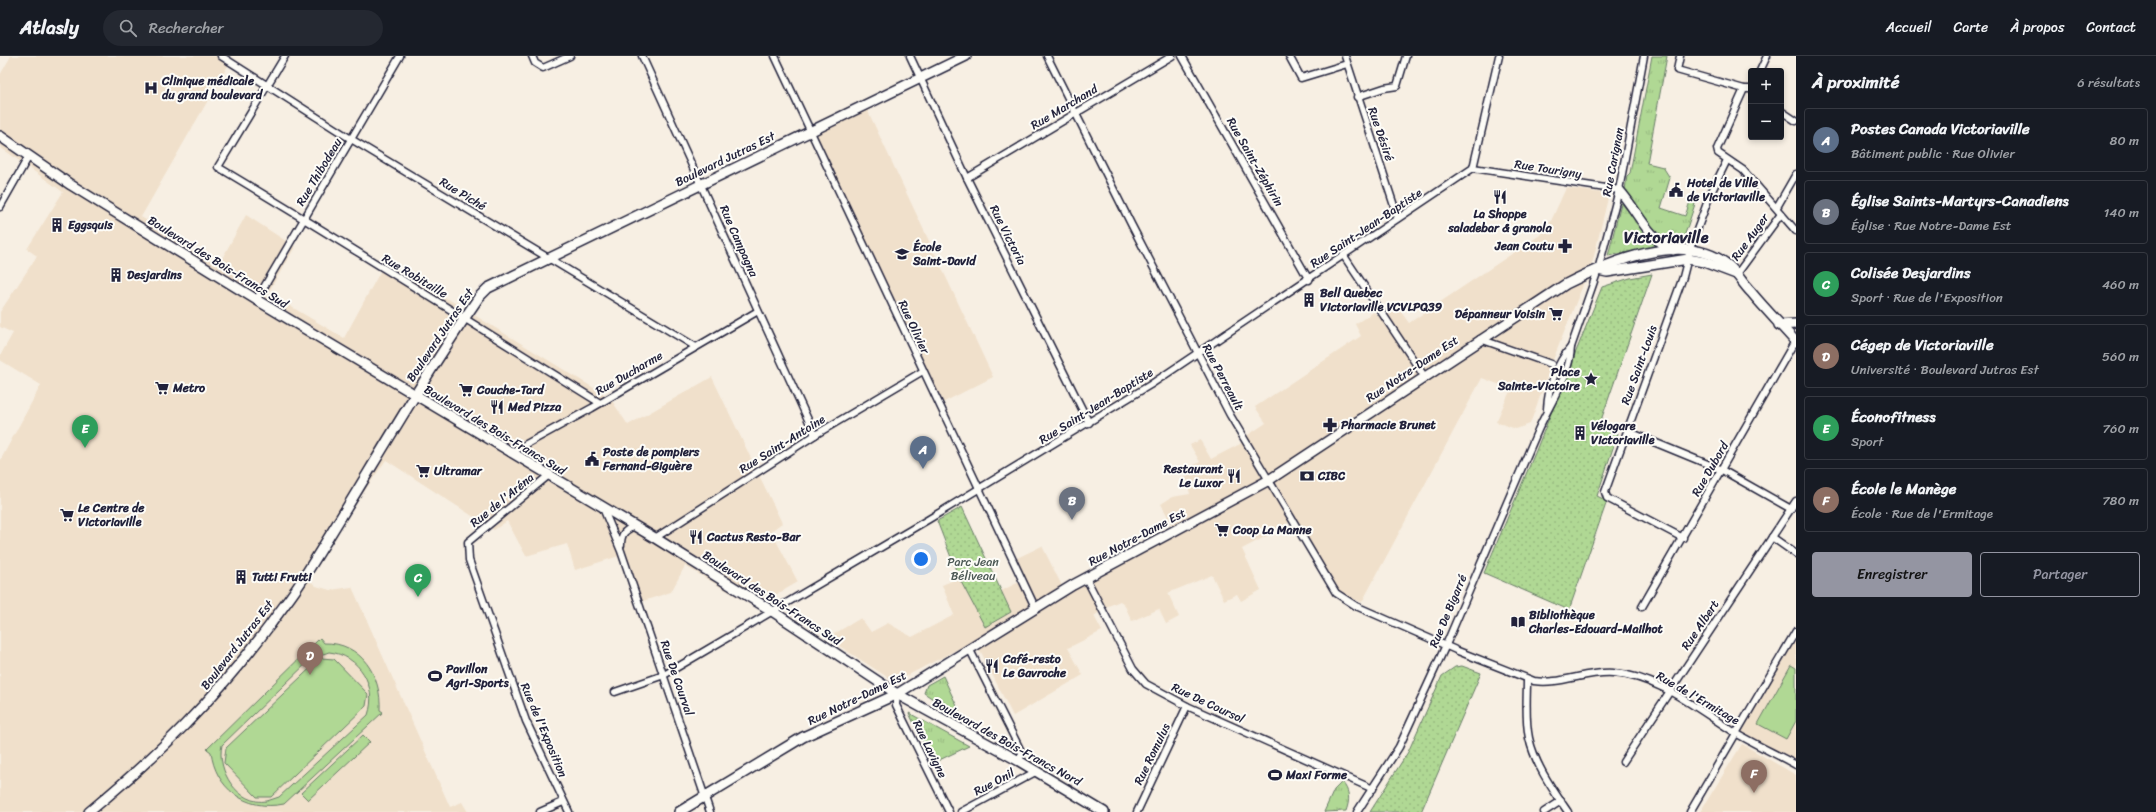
<!DOCTYPE html>
<html lang="fr">
<head>
<meta charset="utf-8">
<style>
	body { margin:0; font-family:Sriracha,sans-serif; background:#242831; color:#f1f3f6 }
	.controls { position:absolute; right:12px; top:12px; display:grid; overflow:hidden; border-radius:4px; box-shadow:0 2px 6px #0003 }
	.controls button { width:36px; height:36px; display:grid; place-items:center; padding:0; border:0; border-bottom:1px solid #363941; background:#171b24; color:#f1f3f6; font:20px sans-serif }
	.you { position:absolute; left:921px; top:503px; width:14px; height:14px; margin:-10px; border:3px solid #fff; border-radius:50%; background:#1a73e8; box-shadow:0 0 0 6px #1a73e833 }
	.badge { display:grid; place-items:center; width:26px; height:26px; border-radius:50%; background:#9495a2; color:#fff; font-size:13px; font-weight:700 }
	.pin { position:absolute; translate:-50% -33px; filter:drop-shadow(0 1px 2px #0008) }
	.pin::after { content:''; position:absolute; top:21px; width:14px; height:12px; background:inherit; clip-path:polygon(0 0,100% 0,50% 100%) }
	.list { margin:0; padding:0; list-style:none }
	h2 { display:flex; justify-content:space-between; align-items:center; height:52px; margin:0; padding:0 16px; font-size:17px }
	h2 small { font-size:13px; font-weight:400; color:#9ea1a6 }
	.list li { display:grid; grid-template-columns:26px 1fr auto; gap:12px; align-items:center; box-sizing:border-box; height:64px; margin:0 8px 8px; padding:0 8px; border:1px solid #363941; border-radius:4px }
	.list b { display:block; font-size:15px; white-space:nowrap }
	.list p { margin:0; font-size:13px; white-space:nowrap; color:#9ea1a6 }
	.list em { font-size:13px; font-style:normal; color:#9ea1a6 }
	.actions { display:flex; gap:8px; padding:12px 16px }
	.actions a { flex:1; padding:9px 0; border:1px solid #9495a2; border-radius:4px; text-align:center; font-size:14px; color:#9495a2 }
	.actions .main { background:#9495a2; color:#111 }
	.icon { flex:none; width:22px; height:22px; fill:none; stroke:currentColor; stroke-width:2; stroke-linecap:round; stroke-linejoin:round }
	.map { position:relative; flex:none; width:1796px; height:756px; overflow:hidden }
	header { display:flex; align-items:center; gap:24px; box-sizing:border-box; height:56px; padding:0 20px; background:#171b24; border-bottom:1px solid #363941 }
	header strong { font-size:19px }
	nav { display:flex; gap:22px; margin-inline-start:auto; font-size:14px }
	.search { width:280px; height:36px; background:#242831; display:flex; align-items:center; gap:10px; box-sizing:border-box; padding:0 14px; border-radius:22px; color:#9ea1a6; font-size:15px }
	main { display:flex }
	aside { flex:1; background:#171b24 }
	.map>svg:first-child { display:block }
	.built { fill:#f0e0cb }
	.grass { fill:url(#grass-tufts); stroke:#697d68 }
	.park { fill:url(#park-dots); stroke:#697d68 }
	.pitch { fill:#b0d894; stroke:#697d68; fill-rule:evenodd }
	.lines { fill:none; stroke-linecap:round; stroke-linejoin:round }
	.street-casing { stroke:#22223b; stroke-width:9 }
	.secondary-casing { stroke:#22223b; stroke-width:12 }
	.street { stroke:#fdfcf7; stroke-width:6 }
	.secondary { stroke:#fdfcf7; stroke-width:9 }
	.labels { text-anchor:middle; dominant-baseline:central; stroke-width:4; stroke-linejoin:round; paint-order:stroke }
	.poi-label { font-size:12px; font-weight:bold; fill:#22223b; stroke:#fdfcf7; text-anchor:start }
	.street-label { font-size:12px; fill:#22223b; stroke:#fdfcf7 }
	.park-label { font-size:12px; fill:#4d5956; stroke:#fdfcf7 }
	.district-label { font-size:16px; font-weight:bold; fill:#22223b; stroke:#fdfcf7 }
</style>
</head>
<body>
<header>
<strong>Atlasly</strong>
<div class="search"><svg class="icon" aria-label="search" viewBox="0 0 24 24"><circle cx="10" cy="10" r="6"/><path d="M15 15l6 6"/></svg>Rechercher</div>
<nav><a>Accueil</a><a>Carte</a><a>À propos</a><a>Contact</a></nav>
</header>
<main>
<div class="map">
<svg width="1796" height="756" viewBox="0 0 1796 756">
	<defs>
		<pattern id="grass-tufts" width="24" height="20" patternUnits="userSpaceOnUse"><rect width="24" height="20" fill="#b0d894"/><path d="M3 7l-1-3M5 7V3M7 7l1-3M15 17l-1-3M17 17v-4M19 17l1-3" fill="none" stroke="#97b980"/></pattern>
		<pattern id="park-dots" width="8" height="8" patternUnits="userSpaceOnUse"><rect width="8" height="8" fill="#b0d894"/><path d="M2 2h.1M6 6h.1" fill="none" stroke="#97b980" stroke-width="1.8" stroke-linecap="round"/></pattern>
	</defs>
	<rect width="100%" height="100%" fill="#f7efe3"/>
	<filter id="ink" filterUnits="userSpaceOnUse"><feTurbulence type="fractalNoise" baseFrequency=".025" numOctaves="2"/><feDisplacementMap in="SourceGraphic" scale="8" xChannelSelector="R" yChannelSelector="G"/><feConvolveMatrix kernelMatrix="1 2 1 2 8 2 1 2 1" color-interpolation-filters="sRGB"/></filter>
	<g filter="url(#ink)">
		<g class="built">
			<polygon points="11,0 221,0 230,6 141,161 219,208 246,159 295,191 268,237 344,282 386,205 610,342 628,369 712,321 782,467 771,475 798,526 755,551 685,510 671,536 634,548 619,500 575,514 567,488 526,500 507,465 494,474 386,404 305,520 316,530 330,534 352,531 450,751 462,746 468,756 0,756 0,405 41,329 0,304 0,300 13,277 0,271 0,256 37,200 27,193 63,136 0,91 0,19"/>
			<polygon points="865,49 993,321 938,349 810,75"/>
			<polygon points="1566,132 1609,138 1593,204 1553,304 1530,368 1516,373 1496,366 1511,333 1482,322 1362,546 1336,537 1292,464 1280,473 1242,493 1261,534 1241,545 1237,538 1224,544 1212,519 1168,537 1179,561 1166,568 1159,553 1132,565 1124,548 1120,545 1106,551 1094,560 1102,575 1068,592 1083,619 1013,660 975,584 895,626 827,582 861,562 871,576 888,567 912,581 954,559 942,529 959,522 985,570 1011,556 1001,535 1023,524 1013,504 1042,490 1064,534 1175,474 1161,448 1172,441 1190,438 1186,421 1193,418 1191,411 1200,406 1190,389 1200,384 1211,403 1240,388 1245,381 1266,367 1255,351 1361,280 1355,268 1374,256 1377,260 1395,248 1409,267 1540,179 1551,165"/>
			<polygon points="1796,580 1796,705 1741,676"/>
			<polygon points="1742,688 1796,719 1796,756 1700,756"/>
		</g>
		<g class="grass">
			<polygon points="1652,0 1667,0 1647,107 1663,111 1670,122 1661,152 1685,160 1691,143 1696,145 1683,184 1678,190 1662,184 1637,153 1625,134 1627,120 1630,117"/>
			<polygon points="1621,147 1660,190 1608,200"/>
			<polygon points="943,620 962,661 962,662 924,637 927,629"/>
			<polygon points="909,657 969,690 933,707"/>
			<path d="M 1342,726 C 1350,735 1350,744 1346,755 L 1324,756 L 1334,734 Z"/>
		</g>
		<g class="park">
			<polygon points="1652,218 1599,370 1618,377 1597,440 1607,445 1569,554 1484,517 1535,397 1602,231 1630,222"/>
			<polygon points="962,451 1011,556 985,571 959,522 937,465"/>
			<polygon points="1462,610 1481,617 1421,756 1370,756 1408,696 1442,620 1455,611"/>
		</g>
		<g class="pitch">
			<path d="M 320,582 L 324,587 C 361,586 382,620 380,654 L 383,656 L 284,748 C 245,756 215,731 211,696 L 207,693 ZM 329,596 C 359,599 378,630 368,659 L 279,741 C 275,742 271,744 267,745 C 238,750 216,714 222,689 L 312,602 Z"/>
			<polygon points="321,602 334,603 368,638 366,650 271,741 257,741 224,707 226,692"/>
			<polygon points="1791,609 1796,612 1796,665 1786,683 1758,668"/>
			<polygon points="363,679 370,686 308,744 301,737"/>
		</g>
		<g class="lines">
			<defs>
				<g id="street">
					<polyline points="221,0 351,83 696,291"/>
					<path d="M 285,0 L 218,111 C 347,188 473,268 600,347"/>
					<polyline points="532,0 535,7 543,12 570,0"/>
					<polyline points="642,0 815,379"/>
					<polyline points="775,0 1035,551"/>
					<polyline points="910,0 967,122 1089,367"/>
					<path d="M 1047,0 L 1131,168 L 1230,359 L 1336,537 L 1356,550 L 1458,595 L 1534,625 C 1560,629 1586,615 1613,617 C 1658,620 1697,653 1734,676 C 1754,688 1776,698 1796,709"/>
					<polyline points="1182,0 1309,224"/>
					<polyline points="1289,0 1301,22 1347,8"/>
					<polyline points="1345,0 1398,162"/>
					<polyline points="1680,0 1677,14 1744,33"/>
					<polyline points="1760,15 1767,0"/>
					<polyline points="1751,33 1744,33 1717,93 1718,97 1743,114 1796,175"/>
					<polyline points="1357,41 1384,32 1397,30 1406,0"/>
					<polyline points="1781,55 1796,65"/>
					<polyline points="1473,112 1619,134"/>
					<polyline points="967,122 1172,0"/>
					<polyline points="0,151 29,100"/>
					<polyline points="1777,151 1796,118"/>
					<polyline points="1344,200 1424,320"/>
					<polyline points="1737,218 1781,158"/>
					<polyline points="257,243 400,0"/>
					<polyline points="1480,283 1551,308"/>
					<path d="M 1547,353 C 1548,331 1557,307 1571,291"/>
					<polyline points="1627,375 1722,414 1791,453"/>
					<polyline points="510,397 592,352 758,255"/>
					<polyline points="549,419 468,486 469,504 526,665 569,756"/>
					<polyline points="603,452 621,495 710,756"/>
					<polyline points="1772,481 1796,498"/>
					<polyline points="655,482 815,379 923,315"/>
					<polyline points="1683,482 1607,442 1605,436 1683,221 1691,190 1710,139 1727,104"/>
					<path d="M 621,489 C 621,478 624,475 634,470"/>
					<polyline points="1086,522 1133,613 1146,628 1187,650 1373,733"/>
					<polyline points="1642,551 1795,285"/>
					<polyline points="969,592 1022,697 1019,705"/>
					<path d="M 1527,623 C 1527,643 1525,663 1529,682 C 1535,709 1553,734 1568,756"/>
					<polyline points="615,636 664,619 929,463 1150,329 1473,112 1499,0"/>
					<polyline points="897,638 896,649 949,756"/>
					<polyline points="1623,706 1796,445"/>
					<polyline points="540,756 563,746"/>
					<polyline points="961,756 1037,715"/>
					<polyline points="1137,756 1187,650"/>
					<path d="M 1357,756 L 1399,691 L 1446,589 L 1538,374 C 1550,347 1570,320 1571,291 L 1598,214 L 1619,134 L 1644,0"/>
					<polyline points="1544,756 1561,745"/>
					<polyline points="1690,756 1796,575"/>
				</g>
				<g id="secondary">
					<polyline points="0,80 71,129 260,246 655,482 772,555 897,638 1019,705 1104,756"/>
					<path d="M 1619,134 C 1638,155 1646,181 1673,194"/>
					<polyline points="1598,214 1607,216 1688,203 1704,206 1736,218"/>
					<polyline points="1779,269 1796,268"/>
					<path d="M 89,756 C 159,698 215,643 270,569 C 281,553 294,538 304,521 C 363,428 416,332 479,241 L 488,232 L 966,0"/>
					<path d="M 679,756 L 803,681 L 897,638 L 1073,529 L 1269,424 L 1566,228 C 1609,206 1686,173 1729,210 C 1738,218 1743,228 1751,236 C 1765,253 1781,269 1796,286"/>
				</g>
			</defs>
			<use href="#street" class="street-casing"/>
			<use href="#secondary" class="secondary-casing"/>
			<use href="#street" class="street"/>
			<use href="#secondary" class="secondary"/>
		</g>
	</g>
	<defs>
		<symbol id="hospital-bare" viewBox="-9 -9 18 18"><path d="M-5-5h3v3.5h4V-5h3V5h-3V1.5h-4V5h-3Z" fill="#22223b" stroke="#fdfcf7" stroke-width="2.5" paint-order="stroke"/></symbol>
		<symbol id="civic-bare" viewBox="-9 -9 18 18"><path d="M-.6-6.5H3V-4.5H.6V-3L4-1V1h2V6H-6V1h2V-1L-.6-3ZM-1.2 2.5V6h2.4V2.5Z" fill="#22223b" stroke="#fdfcf7" stroke-width="2.5" paint-order="stroke"/></symbol>
		<symbol id="restaurant-bare" viewBox="-9 -9 18 18"><path d="M-5-6h1v4h1v-4h1v4h1v-4h1v5L-1.5 .5V6h-2V.5L-5-1ZM5-6V6H3V1.5H1.5Q1.5-4 5-6Z" fill="#22223b" stroke="#fdfcf7" stroke-width="2.5" paint-order="stroke"/></symbol>
		<symbol id="building-bare" viewBox="-9 -9 18 18"><path d="M-4-6H4V6H1V3H-1V6H-4ZM-2.5-4.3h1.7v1.8h-1.7ZM.8-4.3h1.7v1.8H.8ZM-2.5-1h1.7V.8h-1.7ZM.8-1h1.7V.8H.8Z" fill="#22223b" stroke="#fdfcf7" stroke-width="2.5" paint-order="stroke"/></symbol>
		<symbol id="pharmacy-bare" viewBox="-9 -9 18 18"><path d="M-2-6h4v4h4v4h-4v4h-4v-4h-4v-4h4Z" fill="#22223b" stroke="#fdfcf7" stroke-width="2.5" paint-order="stroke"/></symbol>
		<symbol id="school-bare" viewBox="-9 -9 18 18"><path d="M0-5L7-2L0 1L-7-2ZM-4 1L0 2.5L4 1V4Q0 6-4 4Z" fill="#22223b" stroke="#fdfcf7" stroke-width="2.5" paint-order="stroke"/></symbol>
		<symbol id="supermarket-bare" viewBox="-9 -9 18 18"><path d="M-6-5.5h2.5l.6 2H6L4.5 2H-2.5L-4.4-4H-6ZM-1.5 3.2a1.3 1.3 0 1 0 .1 0ZM3 3.2a1.3 1.3 0 1 0 .1 0Z" fill="#22223b" stroke="#fdfcf7" stroke-width="2.5" paint-order="stroke"/></symbol>
		<symbol id="sight-bare" viewBox="-9 -9 18 18"><path d="M0-6L1.8-2.2L6-1.7L2.9 1.2L3.7 5.4L0 3.3L-3.7 5.4L-2.9 1.2L-6-1.7L-1.8-2.2Z" fill="#22223b" stroke="#fdfcf7" stroke-width="2.5" paint-order="stroke"/></symbol>
		<symbol id="bank-bare" viewBox="-9 -9 18 18"><path d="M-6-4H6V4H-6ZM0-2.3a2.3 2.3 0 1 0 0 4.6a2.3 2.3 0 1 0 0-4.6Z" fill="#22223b" stroke="#fdfcf7" stroke-width="2.5" paint-order="stroke"/></symbol>
		<symbol id="library-bare" viewBox="-9 -9 18 18"><path d="M-6-4Q-3-5.5-.7-3.5V5Q-3 3-6 4ZM6-4Q3-5.5 .7-3.5V5Q3 3 6 4Z" fill="#22223b" stroke="#fdfcf7" stroke-width="2.5" paint-order="stroke"/></symbol>
		<symbol id="stadium-bare" viewBox="-9 -9 18 18"><path d="M0-5a6.5 5 0 1 0 0 10a6.5 5 0 1 0 0-10ZM-3.5-1.8h7v3.6h-7Z" fill="#22223b" stroke="#fdfcf7" stroke-width="2.5" paint-order="stroke"/></symbol>
	</defs>
	<g fill-rule="evenodd">
		<use href="#hospital-bare" x="141" y="22" width="20" height="20"/>
		<use href="#civic-bare" x="1666" y="124" width="20" height="20"/>
		<use href="#restaurant-bare" x="1490" y="131" width="20" height="20"/>
		<use href="#building-bare" x="47" y="159" width="20" height="20"/>
		<use href="#pharmacy-bare" x="1555" y="180" width="20" height="20"/>
		<use href="#school-bare" x="892" y="188" width="20" height="20"/>
		<use href="#building-bare" x="106" y="209" width="20" height="20"/>
		<use href="#building-bare" x="1299" y="234" width="20" height="20"/>
		<use href="#supermarket-bare" x="1546" y="248" width="20" height="20"/>
		<use href="#sight-bare" x="1581" y="313" width="20" height="20"/>
		<use href="#supermarket-bare" x="152" y="322" width="20" height="20"/>
		<use href="#supermarket-bare" x="456" y="324" width="20" height="20"/>
		<use href="#restaurant-bare" x="487" y="341" width="20" height="20"/>
		<use href="#pharmacy-bare" x="1320" y="359" width="20" height="20"/>
		<use href="#building-bare" x="1570" y="367" width="20" height="20"/>
		<use href="#civic-bare" x="582" y="393" width="20" height="20"/>
		<use href="#supermarket-bare" x="413" y="405" width="20" height="20"/>
		<use href="#restaurant-bare" x="1224" y="410" width="20" height="20"/>
		<use href="#bank-bare" x="1297" y="410" width="20" height="20"/>
		<use href="#supermarket-bare" x="57" y="449" width="20" height="20"/>
		<use href="#supermarket-bare" x="1212" y="464" width="20" height="20"/>
		<use href="#restaurant-bare" x="686" y="471" width="20" height="20"/>
		<use href="#building-bare" x="231" y="511" width="20" height="20"/>
		<use href="#library-bare" x="1508" y="556" width="20" height="20"/>
		<use href="#restaurant-bare" x="982" y="600" width="20" height="20"/>
		<use href="#stadium-bare" x="425" y="610" width="20" height="20"/>
		<use href="#stadium-bare" x="1265" y="709" width="20" height="20"/>
	</g>
	<g class="labels">
		<g class="poi-label">
			<text x="162" y="25">Clinique médicale<tspan x="162" dy="14">du grand boulevard</tspan></text>
			<text x="1687" y="127">Hotel de Ville<tspan x="1687" dy="14">de Victoriaville</tspan></text>
			<text x="1500" y="158" text-anchor="middle">La Shoppe<tspan x="1500" dy="14">saladebar &amp; granola</tspan></text>
			<text x="68" y="169">Eggsquis</text>
			<text x="1554" y="190" text-anchor="end">Jean Coutu</text>
			<text x="913" y="191">École<tspan x="913" dy="14">Saint-David</tspan></text>
			<text x="127" y="219">Desjardins</text>
			<text x="1320" y="237">Bell Quebec<tspan x="1320" dy="14">Victoriaville VCVLPQ39</tspan></text>
			<text x="1545" y="258" text-anchor="end">Dépanneur Voisin</text>
			<text x="1580" y="316" text-anchor="end">Place<tspan x="1580" dy="14">Sainte-Victoire</tspan></text>
			<text x="173" y="332">Metro</text>
			<text x="477" y="334">Couche-Tard</text>
			<text x="508" y="351">Med Pizza</text>
			<text x="1341" y="369">Pharmacie Brunet</text>
			<text x="1591" y="370">Vélogare<tspan x="1591" dy="14">Victoriaville</tspan></text>
			<text x="603" y="396">Poste de pompiers<tspan x="603" dy="14">Fernand-Giguère</tspan></text>
			<text x="1223" y="413" text-anchor="end">Restaurant<tspan x="1223" dy="14">Le Luxor</tspan></text>
			<text x="434" y="415">Ultramar</text>
			<text x="1318" y="420">CIBC</text>
			<text x="78" y="452">Le Centre de<tspan x="78" dy="14">Victoriaville</tspan></text>
			<text x="1233" y="474">Coop La Manne</text>
			<text x="707" y="481">Cactus Resto-Bar</text>
			<text x="252" y="521">Tutti Frutti</text>
			<text x="1529" y="559">Bibliothèque<tspan x="1529" dy="14">Charles-Edouard-Mailhot</tspan></text>
			<text x="1003" y="603">Café-resto<tspan x="1003" dy="14">Le Gavroche</tspan></text>
			<text x="446" y="613">Pavillon<tspan x="446" dy="14">Agri-Sports</tspan></text>
			<text x="1286" y="719">Maxi Forme</text>
		</g>
		<g class="street-label">
			<text transform="translate(1064 51) rotate(-31)">Rue Marchand</text>
			<text transform="translate(1381 78) rotate(71)">Rue Désiré</text>
			<text transform="translate(725 103) rotate(-26)">Boulevard Jutras Est</text>
			<text transform="translate(1255 106) rotate(60)">Rue Saint-Zéphirin</text>
			<text transform="translate(1613 106) rotate(-79)">Rue Carignan</text>
			<text transform="translate(1548 113) rotate(9)">Rue Tourigny</text>
			<text transform="translate(319 116) rotate(-59)">Rue Thibodeau</text>
			<text transform="translate(463 138) rotate(31)">Rue Piché</text>
			<text transform="translate(1366 172) rotate(-34)">Rue Saint-Jean-Baptiste</text>
			<text transform="translate(1008 179) rotate(63)">Rue Victoria</text>
			<text transform="translate(1750 181) rotate(-54)">Rue Auger</text>
			<text transform="translate(739 185) rotate(66)">Rue Campagna</text>
			<text transform="translate(218 206) rotate(32)">Boulevard des Bois-Francs Sud</text>
			<text transform="translate(415 220) rotate(31)">Rue Robitaille</text>
			<text transform="translate(914 271) rotate(65)">Rue Olivier</text>
			<text transform="translate(440 279) rotate(-56)">Boulevard Jutras Est</text>
			<text transform="translate(1639 309) rotate(-70)">Rue Saint-Louis</text>
			<text transform="translate(1412 313) rotate(-34)">Rue Notre-Dame Est</text>
			<text transform="translate(629 317) rotate(-30)">Rue Ducharme</text>
			<text transform="translate(1223 321) rotate(62)">Rue Perreault</text>
			<text transform="translate(1096 350) rotate(-32)">Rue Saint-Jean-Baptiste</text>
			<text transform="translate(495 374) rotate(31)">Boulevard des Bois-Francs Sud</text>
			<text transform="translate(782 388) rotate(-32)">Rue Saint-Antoine</text>
			<text transform="translate(1710 413) rotate(-60)">Rue Dubord</text>
			<text transform="translate(502 444) rotate(-39)">Rue de l'Aréna</text>
			<text transform="translate(1137 481) rotate(-28)">Rue Notre-Dame Est</text>
			<text transform="translate(772 542) rotate(33)">Boulevard des Bois-Francs Sud</text>
			<text transform="translate(1448 555) rotate(-67)">Rue De Bigarré</text>
			<text transform="translate(1700 569) rotate(-56)">Rue Albert</text>
			<text transform="translate(237 589) rotate(-52)">Boulevard Jutras Est</text>
			<text transform="translate(677 622) rotate(71)">Rue De Courval</text>
			<text transform="translate(857 642) rotate(-26)">Rue Notre-Dame Est</text>
			<text transform="translate(1698 642) rotate(30)">Rue de l'Ermitage</text>
			<text transform="translate(1208 647) rotate(25)">Rue De Coursol</text>
			<text transform="translate(544 674) rotate(67)">Rue de l'Exposition</text>
			<text transform="translate(1007 686) rotate(29)">Boulevard des Bois-Francs Nord</text>
			<text transform="translate(930 693) rotate(64)">Rue Lavigne</text>
			<text transform="translate(1152 698) rotate(-64)">Rue Romulus</text>
			<text transform="translate(994 726) rotate(-28)">Rue Onil</text>
		</g>
		<g class="park-label">
			<text x="973" y="506">Parc Jean<tspan x="973" dy="14">Béliveau</tspan></text>
		</g>
		<g class="district-label">
			<text x="1666" y="181">Victoriaville</text>
		</g>
	</g>
</svg>
<div class="controls">
<button>+</button>
<button>−</button>
</div>
<div class="you"></div>
<div class="pin badge" style="left:923px;top:413px;background:#5c6f8a">A</div>
<div class="pin badge" style="left:1072px;top:464px;background:#6b7280">B</div>
<div class="pin badge" style="left:418px;top:541px;background:#2e9e5b">C</div>
<div class="pin badge" style="left:310px;top:619px;background:#8d6e63">D</div>
<div class="pin badge" style="left:85px;top:392px;background:#2e9e5b">E</div>
<div class="pin badge" style="left:1754px;top:737px;background:#8d6e63">F</div>
</div>
<aside>
<h2>À proximité<small>6 résultats</small></h2>
<ul class="list">
<li><span class="badge" style="background:#5c6f8a">A</span><div><b>Postes Canada Victoriaville</b><p>Bâtiment public · Rue Olivier</p></div><em>80 m</em></li>
<li><span class="badge" style="background:#6b7280">B</span><div><b>Église Saints-Martyrs-Canadiens</b><p>Église · Rue Notre-Dame Est</p></div><em>140 m</em></li>
<li><span class="badge" style="background:#2e9e5b">C</span><div><b>Colisée Desjardins</b><p>Sport · Rue de l'Exposition</p></div><em>460 m</em></li>
<li><span class="badge" style="background:#8d6e63">D</span><div><b>Cégep de Victoriaville</b><p>Université · Boulevard Jutras Est</p></div><em>560 m</em></li>
<li><span class="badge" style="background:#2e9e5b">E</span><div><b>Éconofitness</b><p>Sport</p></div><em>760 m</em></li>
<li><span class="badge" style="background:#8d6e63">F</span><div><b>École le Manège</b><p>École · Rue de l'Ermitage</p></div><em>780 m</em></li>
</ul>
<div class="actions"><a class="main">Enregistrer</a><a>Partager</a></div>
</aside>
</main>
</body>
</html>
